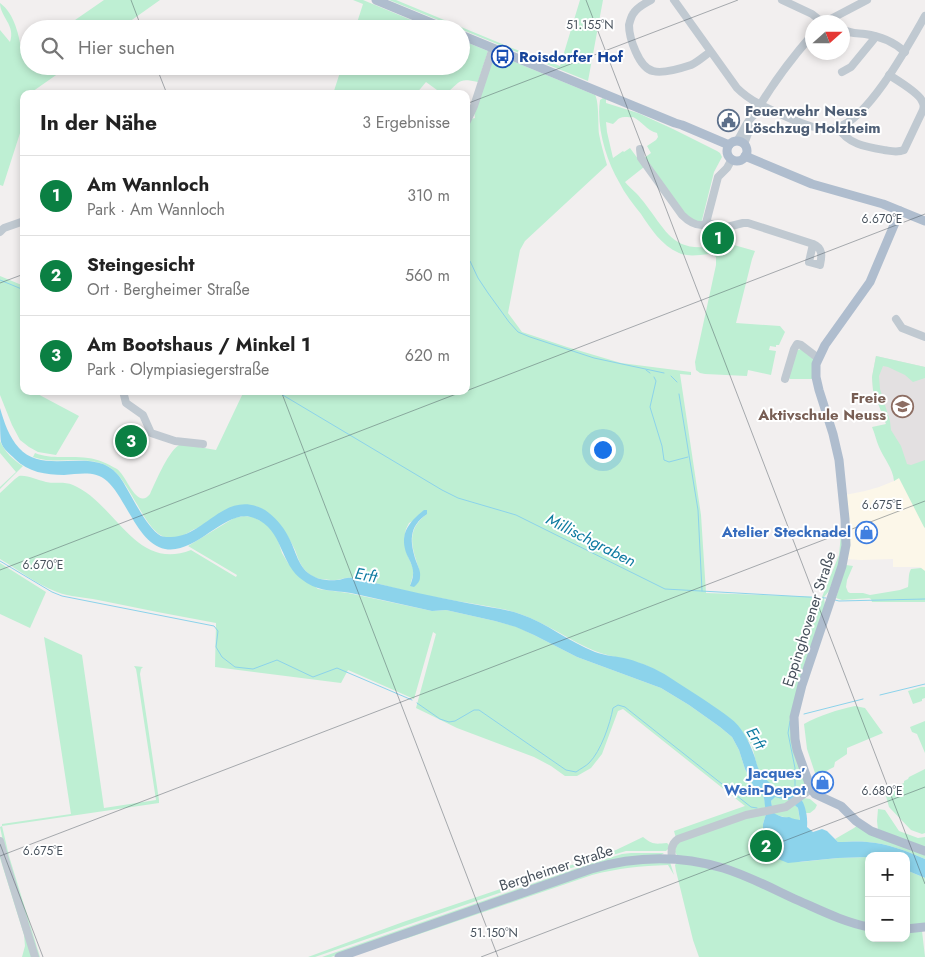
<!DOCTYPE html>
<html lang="de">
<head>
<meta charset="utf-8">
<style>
	body { margin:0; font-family:Jost,sans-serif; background:#f2f2f2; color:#222 }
	.controls { position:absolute; right:15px; bottom:15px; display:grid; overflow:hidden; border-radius:10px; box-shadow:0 2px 8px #0003 }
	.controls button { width:45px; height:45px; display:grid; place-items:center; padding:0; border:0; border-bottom:1px solid #e0e0e0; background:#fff; color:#222; font:25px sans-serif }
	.compass { position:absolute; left:805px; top:15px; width:45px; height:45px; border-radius:50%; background:#fff; box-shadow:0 2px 8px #0003; rotate:69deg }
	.you { position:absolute; left:602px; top:449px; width:18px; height:18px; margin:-12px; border:4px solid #fff; border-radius:50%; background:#1a73e8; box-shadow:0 0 0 8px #1a73e833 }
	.badge { display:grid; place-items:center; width:32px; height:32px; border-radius:50%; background:#0b8043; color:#fff; font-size:16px; font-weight:700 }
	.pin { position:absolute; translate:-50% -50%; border:2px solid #fff; box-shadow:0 1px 5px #0006 }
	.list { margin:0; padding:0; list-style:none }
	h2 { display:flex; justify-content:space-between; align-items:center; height:65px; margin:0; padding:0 20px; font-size:21px }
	h2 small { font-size:16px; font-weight:400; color:#767676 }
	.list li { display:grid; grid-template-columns:32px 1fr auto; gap:15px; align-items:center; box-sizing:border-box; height:80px; padding:0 20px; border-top:1px solid #e0e0e0 }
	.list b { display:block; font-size:19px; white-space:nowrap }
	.list p { margin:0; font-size:16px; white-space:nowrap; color:#767676 }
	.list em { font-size:16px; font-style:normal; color:#767676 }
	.icon { flex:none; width:28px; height:28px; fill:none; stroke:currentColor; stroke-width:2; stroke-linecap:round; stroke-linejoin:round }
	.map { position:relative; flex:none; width:925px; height:957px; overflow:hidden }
	.search { position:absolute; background:#fff; box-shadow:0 2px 8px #0003; left:20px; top:20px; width:450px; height:55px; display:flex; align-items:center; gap:12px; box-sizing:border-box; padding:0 18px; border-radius:28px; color:#767676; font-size:19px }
	.panel { position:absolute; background:#fff; box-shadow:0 2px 8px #0003; left:20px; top:90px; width:450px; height:305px; border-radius:10px }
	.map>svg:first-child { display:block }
	.commercial { fill:#fcf7e9 }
	.education { fill:#e3e0e1 }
	.green { fill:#beefd3; fill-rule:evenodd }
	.water { fill:#8cd3eb; fill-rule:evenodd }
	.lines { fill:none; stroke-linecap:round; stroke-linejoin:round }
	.stream { stroke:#8cd3eb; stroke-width:1 }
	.minor { stroke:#c0c9d1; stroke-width:8 }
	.major { stroke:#afbdce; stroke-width:9 }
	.ticks { fill:none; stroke:#47515c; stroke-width:1; stroke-opacity:0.45 }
	.labels { text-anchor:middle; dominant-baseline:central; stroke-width:4; stroke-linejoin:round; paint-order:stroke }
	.transit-label { font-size:15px; font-weight:bold; fill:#164399; stroke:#fff; text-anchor:start }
	.service-label { font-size:15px; font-weight:bold; fill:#4e5e75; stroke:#fff; text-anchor:start }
	.education-label { font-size:15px; font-weight:bold; fill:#785e54; stroke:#fff; text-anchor:end }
	.shop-label { font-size:15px; font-weight:bold; fill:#366cbe; stroke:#fff; text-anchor:end }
	.street-label { font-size:15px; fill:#47515c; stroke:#fff }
	.water-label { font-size:16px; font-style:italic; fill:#0e7ba1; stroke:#fff }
	.ticks-label { font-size:12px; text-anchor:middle; fill:#47515c; stroke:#fff; stroke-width:4; stroke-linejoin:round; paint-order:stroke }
</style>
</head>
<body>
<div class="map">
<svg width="925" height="957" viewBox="0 0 925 957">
	<rect width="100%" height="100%" fill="#f2efef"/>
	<polygon class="commercial" points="899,478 925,524 925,571 920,567 893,567 893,559 861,560 846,559 845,495 865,491 879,487 894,481"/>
	<polygon class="education" points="876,356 925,367 925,466 898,477 886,424 873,390 872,377"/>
	<g class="green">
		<polygon points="104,0 160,0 129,22 122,29 62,29"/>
		<polygon points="353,0 363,0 433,29 355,29 363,4"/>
		<polygon points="389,0 396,0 512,48 560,66 580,0 603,0 588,81"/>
		<path d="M 0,3 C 15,14 19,36 22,53 L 29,50 L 29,66 L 69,66 L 29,94 L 24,94 L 24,114 L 21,130 L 3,186 L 0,185 L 0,30 L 10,42 C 16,25 0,17 0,3 Z"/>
		<path d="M 461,40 L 488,51 L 478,82 C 460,78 461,80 448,92 L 447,94 L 437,90 L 426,82 L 416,94 L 333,94 L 342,66 L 461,66 Z"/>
		<path d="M 495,54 L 595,95 C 599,101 598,124 599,134 C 601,144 604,155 607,165 L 525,241 L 520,250 L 508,313 L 522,332 L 567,347 L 621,363 L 691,372 L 691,375 L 680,374 L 701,515 L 706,593 L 822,597 L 839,555 L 841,534 L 844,534 L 842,556 L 829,591 L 824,597 L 825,605 L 794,704 L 805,786 C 798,806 767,784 760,773 C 755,764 755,753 751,744 C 747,738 734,730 728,725 C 703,705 675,677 645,665 C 627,658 606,657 588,648 C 560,635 534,615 502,609 C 472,603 440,599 410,592 C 390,587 371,581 351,578 C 346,577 341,580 336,580 C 330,580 320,580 314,577 C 302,571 299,561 295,550 C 286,531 275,515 256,506 C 235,514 215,521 195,529 C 190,531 186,535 181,536 C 175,538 167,539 162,536 C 153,532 143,515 138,506 C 131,495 122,476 112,469 C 89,453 58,466 33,457 L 35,453 C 52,460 70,455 88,458 C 98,459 108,464 117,469 C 127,476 137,511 150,494 C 156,481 169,449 181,444 L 216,450 L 244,391 L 466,391 L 466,127 L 471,119 L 475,118 L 474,111 L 492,56 ZM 427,514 C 405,530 412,548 419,569 L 410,586 L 413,575 L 413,568 L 407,554 L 404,540 L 406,529 L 409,523 Z"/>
		<path d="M 603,98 L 606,99 L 606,103 L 638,113 L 673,129 L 717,151 L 720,153 L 722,157 L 714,172 L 701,224 L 688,218 L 644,158 L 651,153 L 647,146 L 656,140 L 658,137 L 657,133 C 646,130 643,122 633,117 C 628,118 624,116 620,118 C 617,119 616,122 613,124 L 606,122 L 607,132 L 613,158 L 623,151 L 624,152 L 630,148 L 644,167 L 625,182 C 628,186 632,189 636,193 C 639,196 643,201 646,205 C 666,231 674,253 713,246 L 717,228 L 723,230 L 720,246 L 734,245 L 755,251 L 752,259 L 736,323 L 780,326 L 785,332 L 779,345 L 776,345 L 776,347 L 770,346 L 769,350 L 776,351 L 771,375 L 748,370 L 747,376 L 705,374 L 700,373 L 696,370 L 695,362 L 716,265 L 716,257 L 713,254 L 709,254 C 699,255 688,257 679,253 C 661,245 651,229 641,214 C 633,204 625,194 619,182 C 606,160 596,126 600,100 Z"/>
		<polygon points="0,276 24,286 24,391 32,391 79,416 56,455 38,452 29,447 20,440 12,425 0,395"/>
		<polygon points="804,348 815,357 813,365 812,379 790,379 788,377 795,351"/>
		<path d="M 876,356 L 925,367 L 925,378 L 913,382 L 905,375 L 888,367 L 883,366 L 879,376 L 880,389 L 890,421 L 891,430 L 901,446 L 907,464 L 911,465 L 925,460 L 925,528 L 924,527 L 899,478 L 894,481 C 893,468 884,459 879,447 C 876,440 875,434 872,427 L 886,424 L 873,390 L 872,377 Z"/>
		<polygon points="132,431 140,434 130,453 122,449"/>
		<path d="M 0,441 C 5,452 13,460 23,466 L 0,489 L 0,487 L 16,472 L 0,453 Z"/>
		<path d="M 19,476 C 28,475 37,480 46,482 C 55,484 64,481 73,485 C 116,503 135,572 191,550 L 236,577 L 237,575 L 188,546 L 234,518 L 244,516 L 253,517 L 263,522 L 270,526 L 277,537 L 282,553 L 288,563 L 318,589 L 348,593 L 432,611 L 446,610 L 495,621 L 517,627 L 534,635 L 577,657 L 661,688 L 689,705 L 720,727 L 732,737 L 739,750 L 745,769 L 753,785 L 759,791 L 764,798 L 766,809 L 676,838 L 674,831 L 745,806 L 623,709 L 618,711 L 602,754 L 591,768 L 577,776 L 565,776 L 551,766 L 534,757 L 457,728 L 416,708 L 436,634 L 433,632 L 414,699 L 348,670 L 341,683 L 215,667 L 216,623 C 177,616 138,608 98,600 C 84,597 70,597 57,592 C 36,584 19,570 0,559 L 0,493 L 15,479 Z"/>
		<polygon points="0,563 46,592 30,628 0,614"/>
		<path d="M 846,565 L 853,566 L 847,580 L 846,587 L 848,592 L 850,593 L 863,593 L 870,595 L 900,590 L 908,587 C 909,581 908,574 911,569 L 921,568 L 925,571 L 925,602 L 872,602 L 871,599 L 869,598 L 842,600 L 836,598 Z"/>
		<polygon points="44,637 82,655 104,808 156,800 137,675 136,669 134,666 143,667 141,669 140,674 159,800 159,803 2,826 9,856 40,957 38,957 4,846 0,827 2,826 2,824 71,814"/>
		<polygon points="921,687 925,687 925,698 922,699 922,701 913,704 908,691"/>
		<path d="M 855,706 L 865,708 L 883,733 L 847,748 L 847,754 L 835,762 L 834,767 L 816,776 L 807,749 L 804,724 C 820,715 837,710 855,706 Z"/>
		<polygon points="925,721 925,753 917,734 912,732 910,727"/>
		<polygon points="925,769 925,833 922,834 911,830 889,807 884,789 887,787 888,789 893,786 894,787 904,783 904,781 908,779 909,777"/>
		<polygon points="775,796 782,799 789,800 791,801 785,805 772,808 771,801"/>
		<path d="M 804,798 L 810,799 L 817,805 L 815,809 L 810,813 L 806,813 C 805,808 803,804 802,800 Z"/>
		<polygon points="795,805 798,808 800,821 776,815 773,812 792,807"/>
		<polygon points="878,809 885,810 899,831 918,838 925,837 925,848 878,830 877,821"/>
		<polygon points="766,814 763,824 800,862 838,858 869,857 869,924 854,920 677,855 675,852 676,844 679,841 742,819"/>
		<path d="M 858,825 L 925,853 L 925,859 C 906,851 887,843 867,842 C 857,841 848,842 838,842 L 835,839 L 854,828 Z"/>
		<path d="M 643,837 C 653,845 655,844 667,843 L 669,845 L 668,849 L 666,851 L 626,851 L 586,863 L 315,957 L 308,957 L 403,922 L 616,850 Z"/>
		<polygon points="0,851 33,957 22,957 25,946 24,935 0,858"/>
		<polygon points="631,853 664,853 661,855 641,856 477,906 331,957 322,957 586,865 622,854"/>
		<path d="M 670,862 L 674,875 L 668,865 C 640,866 619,868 592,875 L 405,939 L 408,935 L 591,872 L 624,864 Z"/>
		<polygon points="677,862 723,871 869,930 869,938 906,938 906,932 922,931 925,957 699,957 693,940 676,871 675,865"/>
		<polygon points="906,870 925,878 925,924 906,926"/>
	</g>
	<g class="water">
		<path d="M 0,408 C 4,422 9,437 19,448 C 44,477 95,444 119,476 C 130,491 145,527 161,536 C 163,537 169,537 171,537 C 205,537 225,488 265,510 C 274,516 283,526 288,536 C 296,550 298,569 313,576 C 319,580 330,581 337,580 C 341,580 344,578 347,578 C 354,577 364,580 371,582 C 403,590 435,597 467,603 C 485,607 503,608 520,614 C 547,623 569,642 595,652 C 605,656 617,656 628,659 C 642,663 657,669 669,677 C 681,685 694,693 706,701 C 714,707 723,712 730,718 C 742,727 749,741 754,755 C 756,760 757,768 761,773 C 768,784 785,795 798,794 C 805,803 808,815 807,827 L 813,832 L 822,829 L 827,831 L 838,842 C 848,842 857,841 867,842 C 887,843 906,851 925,859 L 925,878 L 906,870 L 906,856 L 869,856 L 869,857 L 838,858 L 788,863 L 778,859 L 772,853 L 769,847 L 763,831 L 763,824 L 766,814 L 764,798 L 759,791 L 753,785 L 745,769 L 739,750 L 732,737 L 720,727 L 689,705 L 661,688 L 577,657 L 534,635 L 516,627 L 495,621 L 446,610 L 432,611 C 405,605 378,599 351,593 C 333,590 319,592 304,581 C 279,565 284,529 254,518 C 226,507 197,555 165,549 C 138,544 126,498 107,481 C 95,470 79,474 64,475 C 46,475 28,472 15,459 C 10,454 3,449 1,442 C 0,436 0,416 0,408 ZM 775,797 L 782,799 L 789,800 L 798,808 L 800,820 C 796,819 793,819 789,817 C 784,818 777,816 773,812 L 771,801 Z"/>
		<path d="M 424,510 L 427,510 L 427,514 C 408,527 410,542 416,561 C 418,566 421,572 420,577 C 420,582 417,584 414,587 L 410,586 C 411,583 413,578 413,575 C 414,568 410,561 407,555 C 399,534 408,523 424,510 Z"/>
	</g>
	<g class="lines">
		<g class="stream">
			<polyline points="466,257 470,261 478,278 488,293 509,322 518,332 530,337 594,358 664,373"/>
			<polyline points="0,280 24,290"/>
			<polyline points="646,370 650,373"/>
			<polyline points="671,376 677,382"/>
			<polyline points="654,377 656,381 650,407 662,446 664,460 669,462 688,457"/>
			<polyline points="276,391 442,490 458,498 516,515 665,589 826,598"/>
			<polyline points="679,394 698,510 702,591"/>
			<polyline points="0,561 52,592 62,596 214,626 218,631 216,647 222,657 235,667 253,669 277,660 313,677 337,668 412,700"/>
			<polyline points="835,600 839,601 925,599"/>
			<polyline points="880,695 925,684"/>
			<path d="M 417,703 L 440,719 L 449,722 L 455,721 L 474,710 L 479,710 L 566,770 L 576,772 C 580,769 586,766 589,763 C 601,751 610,724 613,708 L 618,705 L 625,707 L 751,807 L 757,808"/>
			<polyline points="804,714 863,699"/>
			<polyline points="790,721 788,733 795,768 795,786 791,795"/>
		</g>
		<g class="minor">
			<path d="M 651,0 C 644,4 637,7 633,14 C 631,17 630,21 629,25 C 629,38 639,68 653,71 C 662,74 682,68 691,65 C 698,62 704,56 710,52"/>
			<path d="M 674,0 L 737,88 C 751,102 769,109 787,117 C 802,124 821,132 838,127 C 869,118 909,44 925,16"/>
			<polyline points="782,0 812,14 822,22"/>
			<polyline points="825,22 867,0"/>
			<path d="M 842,29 C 850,34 857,33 865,34 C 880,36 894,42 905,52"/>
			<polyline points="842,72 851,67 874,39 874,36"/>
			<polyline points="466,123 474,106 493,48"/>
			<path d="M 838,127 C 847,144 866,147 884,150 C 891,151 897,153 904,150 L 923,110 C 924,106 924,105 922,101 C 919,93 897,80 889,75"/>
			<path d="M 737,141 C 743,133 746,121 754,115 C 771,86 790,60 812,35"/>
			<polyline points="744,144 750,128"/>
			<path d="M 640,149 L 641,158 L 682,215 C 688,221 695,226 704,225 L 706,223 L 718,177 L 727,168 L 732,159"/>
			<path d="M 706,223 L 727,227 L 743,223 L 748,223 L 813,244 C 823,248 822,256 820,265 L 809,262 L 813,244"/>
			<polyline points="0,232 4,228 24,221"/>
			<polyline points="896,319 902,328 925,337"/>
			<polyline points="785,379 794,349 797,344 801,345 818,358"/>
			<polyline points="123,391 126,403 143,415 151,433 175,441 203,444"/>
			<polyline points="0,841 6,863 35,957"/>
			<path d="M 672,859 C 671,850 671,844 678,839 L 746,815 L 786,807 L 811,789"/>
		</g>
		<g class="major">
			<polyline points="376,0 446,29"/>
			<polyline points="461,35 675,123 682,125 729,145"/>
			<circle cx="737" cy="151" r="10"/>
			<polyline points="745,156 812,184 883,204 925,221"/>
			<polyline points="900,211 870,282 825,345 816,364 816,377 819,390 833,434 839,460 845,519 846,545 842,566 802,685 794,717 795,739 797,750 811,789 815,794 841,806 856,821 871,831 925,851"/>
			<polyline points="906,929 925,927"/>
			<path d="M 339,957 L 591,869 C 635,856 679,855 723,868 C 749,876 773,889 797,900 C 820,910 843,922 869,927"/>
		</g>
	</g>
	<path class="ticks" d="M 131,0 L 142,29M 586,0 L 925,884M 156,66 L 167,94M 466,104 L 738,0M 0,283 L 24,274M 281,391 L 498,957M 466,391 L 925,214M 0,570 L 464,391M 0,844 L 43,957M 0,856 L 925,501M 481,957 L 925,787"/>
	<defs>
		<symbol id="bus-ring" viewBox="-11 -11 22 22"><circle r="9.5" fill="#fff" stroke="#1a4fb4" stroke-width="1.5"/><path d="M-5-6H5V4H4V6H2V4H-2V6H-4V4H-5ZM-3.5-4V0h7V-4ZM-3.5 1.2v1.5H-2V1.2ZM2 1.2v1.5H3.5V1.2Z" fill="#1a4fb4"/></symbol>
		<symbol id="civic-ring" viewBox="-11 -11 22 22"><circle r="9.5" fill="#fff" stroke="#5c6f8a" stroke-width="1.5"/><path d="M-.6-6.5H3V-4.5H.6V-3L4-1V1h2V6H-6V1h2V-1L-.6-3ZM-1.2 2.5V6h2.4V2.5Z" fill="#5c6f8a"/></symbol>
		<symbol id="school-ring" viewBox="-11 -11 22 22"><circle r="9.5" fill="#fff" stroke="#8d6e63" stroke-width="1.5"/><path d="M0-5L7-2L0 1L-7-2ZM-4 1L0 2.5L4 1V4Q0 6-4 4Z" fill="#8d6e63"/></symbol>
		<symbol id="shop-ring" viewBox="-11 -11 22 22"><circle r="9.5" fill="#fff" stroke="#3f7fe0" stroke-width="1.5"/><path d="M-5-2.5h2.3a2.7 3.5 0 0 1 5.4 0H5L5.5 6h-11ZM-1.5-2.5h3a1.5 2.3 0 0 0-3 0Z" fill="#3f7fe0"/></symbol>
	</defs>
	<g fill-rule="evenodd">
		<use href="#bus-ring" x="490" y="44" width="25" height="25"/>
		<use href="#civic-ring" x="716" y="108" width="25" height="25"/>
		<use href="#school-ring" x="890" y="394" width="25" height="25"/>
		<use href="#shop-ring" x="854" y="520" width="25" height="25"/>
		<use href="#shop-ring" x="810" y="770" width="25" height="25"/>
	</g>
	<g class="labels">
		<g class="transit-label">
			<text x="519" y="57">Roisdorfer Hof</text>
		</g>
		<g class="service-label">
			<text x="745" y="111">Feuerwehr Neuss<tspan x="745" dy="17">Löschzug Holzheim</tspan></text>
		</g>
		<g class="education-label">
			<text x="886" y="398">Freie<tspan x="886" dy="17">Aktivschule Neuss</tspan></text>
		</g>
		<g class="shop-label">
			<text x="851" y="532">Atelier Stecknadel</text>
			<text x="806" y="773">Jacques’<tspan x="806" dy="17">Wein-Depot</tspan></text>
		</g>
		<g class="street-label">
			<text transform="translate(809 619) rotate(-72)">Eppinghovener Straße</text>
			<text transform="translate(556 868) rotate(-18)">Bergheimer Straße</text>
		</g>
		<g class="water-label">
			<text transform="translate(591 540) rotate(27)">Millischgraben</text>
			<text transform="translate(366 575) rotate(11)">Erft</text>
			<text transform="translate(756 738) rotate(60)">Erft</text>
		</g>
	</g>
	<g class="ticks-label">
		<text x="590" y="29">51.155°N</text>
		<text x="882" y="223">6.670°E</text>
		<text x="882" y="509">6.675°E</text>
		<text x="43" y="569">6.670°E</text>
		<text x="882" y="795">6.680°E</text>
		<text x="43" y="855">6.675°E</text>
		<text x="494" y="937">51.150°N</text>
	</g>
</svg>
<div class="controls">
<button>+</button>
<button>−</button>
</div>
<svg class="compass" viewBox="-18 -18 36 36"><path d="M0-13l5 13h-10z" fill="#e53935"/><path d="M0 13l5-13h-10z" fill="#767676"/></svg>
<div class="you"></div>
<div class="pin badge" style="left:718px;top:238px">1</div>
<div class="pin badge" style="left:766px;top:846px">2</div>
<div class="pin badge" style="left:131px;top:441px">3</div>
<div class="search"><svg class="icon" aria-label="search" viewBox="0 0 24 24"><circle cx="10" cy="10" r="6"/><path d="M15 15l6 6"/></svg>Hier suchen</div>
<section class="panel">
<h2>In der Nähe<small>3 Ergebnisse</small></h2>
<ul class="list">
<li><span class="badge">1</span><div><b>Am Wannloch</b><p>Park · Am Wannloch</p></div><em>310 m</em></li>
<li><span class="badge">2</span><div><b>Steingesicht</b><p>Ort · Bergheimer Straße</p></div><em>560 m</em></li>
<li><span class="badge">3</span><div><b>Am Bootshaus / Minkel 1</b><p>Park · Olympiasiegerstraße</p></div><em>620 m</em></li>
</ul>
</section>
</div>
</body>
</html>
